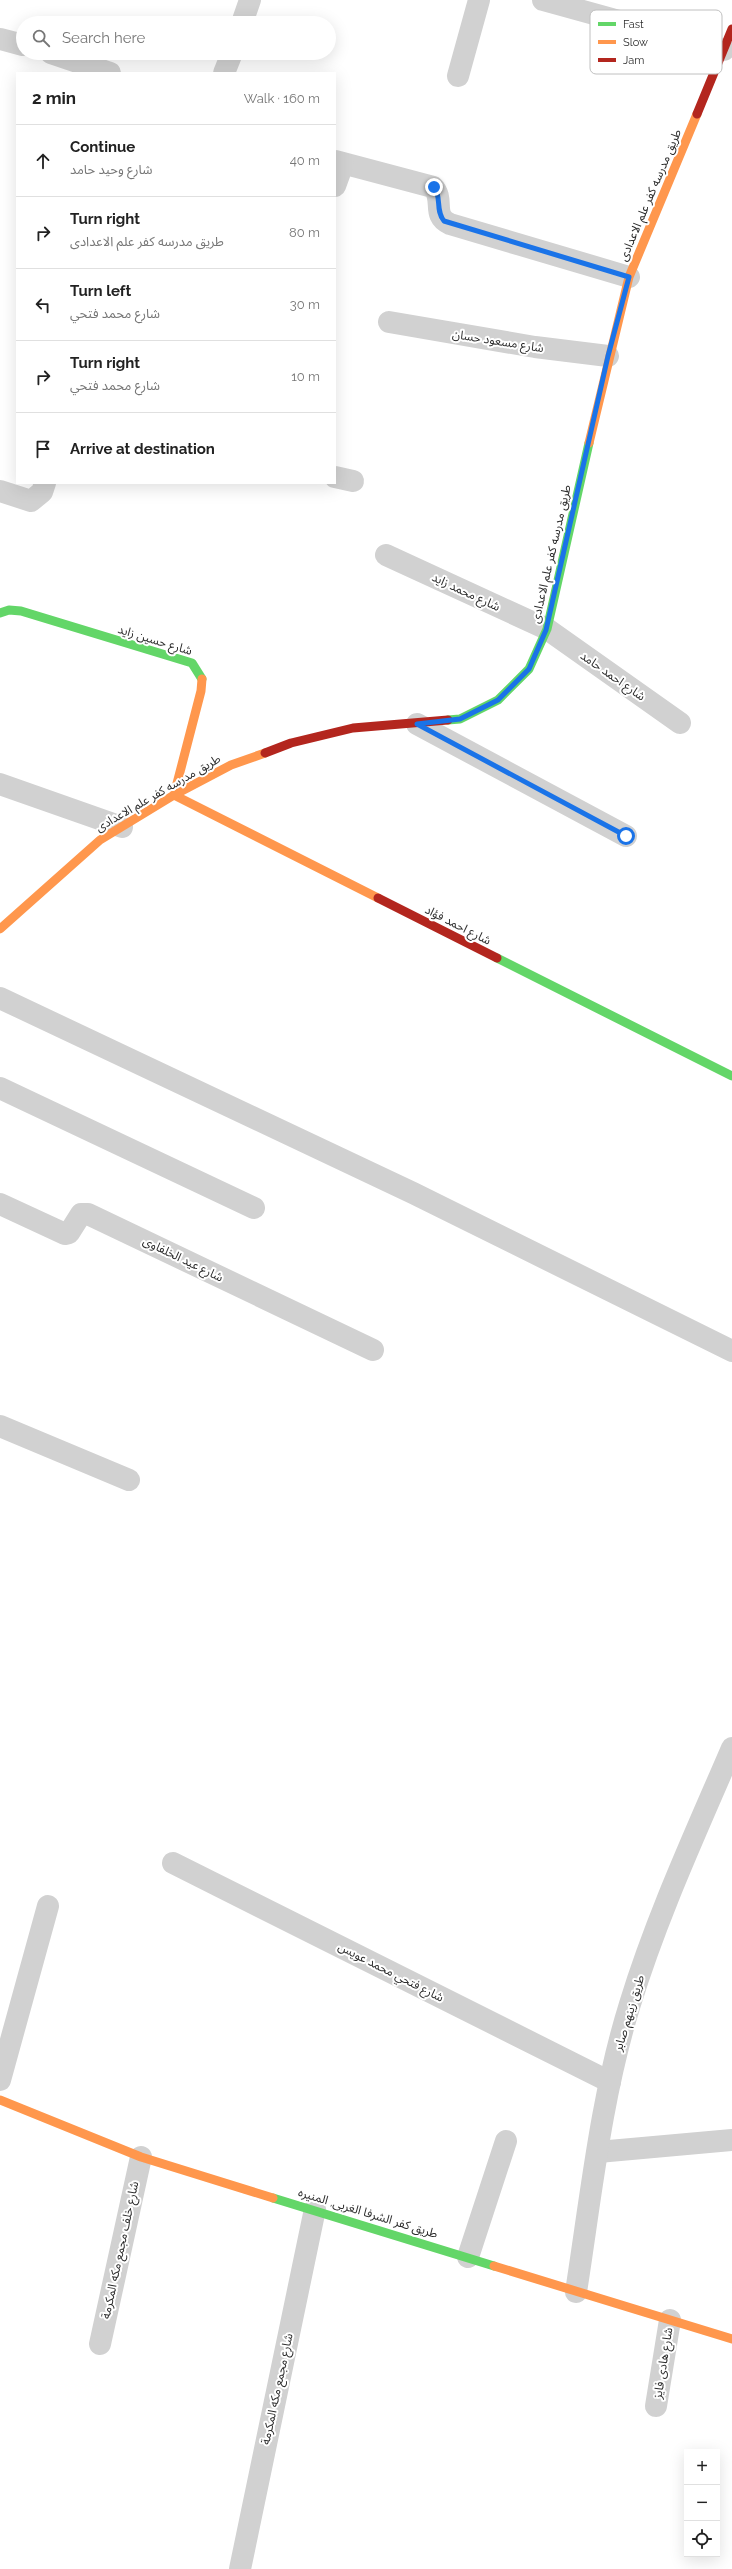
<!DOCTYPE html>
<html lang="en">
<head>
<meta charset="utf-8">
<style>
	body { margin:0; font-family:Raleway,"Noto Sans Arabic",sans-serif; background:#f2f2f2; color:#222 }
	.controls { position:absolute; right:12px; bottom:12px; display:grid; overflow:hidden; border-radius:0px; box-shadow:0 4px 16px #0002 }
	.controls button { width:36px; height:36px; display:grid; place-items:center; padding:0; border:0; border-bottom:1px solid #e0e0e0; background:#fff; color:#222; font:20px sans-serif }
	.stop { position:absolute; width:12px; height:12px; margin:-9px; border:3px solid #1a73e8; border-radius:50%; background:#fff }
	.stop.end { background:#1a73e8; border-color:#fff; box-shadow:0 1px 4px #0008 }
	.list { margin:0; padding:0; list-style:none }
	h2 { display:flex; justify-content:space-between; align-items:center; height:52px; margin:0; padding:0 16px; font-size:17px }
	h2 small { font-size:13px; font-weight:400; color:#767676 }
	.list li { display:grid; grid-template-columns:26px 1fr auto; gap:12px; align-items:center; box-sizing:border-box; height:72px; padding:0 16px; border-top:1px solid #e0e0e0 }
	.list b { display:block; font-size:15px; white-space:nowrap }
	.list p { margin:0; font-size:13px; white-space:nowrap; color:#767676 }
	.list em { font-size:13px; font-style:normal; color:#767676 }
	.icon { flex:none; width:22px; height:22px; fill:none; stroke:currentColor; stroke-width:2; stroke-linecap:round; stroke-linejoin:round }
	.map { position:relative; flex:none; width:732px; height:2569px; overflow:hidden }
	.search { position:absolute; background:#fff; box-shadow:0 4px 16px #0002; left:16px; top:16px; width:320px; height:44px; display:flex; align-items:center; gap:10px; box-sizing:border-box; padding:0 14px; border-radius:22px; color:#767676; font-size:15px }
	.panel { position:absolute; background:#fff; box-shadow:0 4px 16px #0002; left:16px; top:72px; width:320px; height:412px; border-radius:0px }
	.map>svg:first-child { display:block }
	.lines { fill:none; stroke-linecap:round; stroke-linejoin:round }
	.street { stroke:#d1d1d1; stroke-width:22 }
	.fast { stroke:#63d668; stroke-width:9 }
	.slow { stroke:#ff974d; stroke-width:9 }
	.jam { stroke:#b3261e; stroke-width:9 }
	.route { stroke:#1a73e8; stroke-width:5 }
	.labels { text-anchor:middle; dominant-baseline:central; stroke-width:4; stroke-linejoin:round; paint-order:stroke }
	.street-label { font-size:12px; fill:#2c2c2c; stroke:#fff }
	.key { fill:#fff; stroke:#c0c0c0; stroke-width:1 }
	.key-label { font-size:11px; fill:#2c2c2c }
</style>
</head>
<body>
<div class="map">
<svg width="732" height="2569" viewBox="0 0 732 2569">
	<rect width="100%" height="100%" fill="#fff"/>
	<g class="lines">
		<g class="street">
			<polyline points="543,0 724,50"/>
			<polyline points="242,23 250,0"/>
			<polyline points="0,39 23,45"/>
			<polyline points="51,53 110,73"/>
			<polyline points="224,73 232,53"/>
			<polyline points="458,76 479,0"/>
			<path d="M 335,161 L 433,187 C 445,199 431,216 450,224 L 629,277"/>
			<polyline points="335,186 343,164"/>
			<polyline points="389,322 535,347 608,356"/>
			<polyline points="335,477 353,481"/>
			<polyline points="0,491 31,501 42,492 45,483"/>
			<polyline points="386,555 547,629 680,723"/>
			<polyline points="417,724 626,836"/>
			<polyline points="0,784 122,827"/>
			<polyline points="0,998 413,1193 732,1351"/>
			<polyline points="0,1088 254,1208"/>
			<polyline points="0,1204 65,1234 69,1233 81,1214 88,1214 373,1350"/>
			<polyline points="0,1426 129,1480"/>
			<polyline points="173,1863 610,2082"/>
			<polyline points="0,2080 48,1906"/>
			<polyline points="598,2152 732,2140"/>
			<polyline points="468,2257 506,2141"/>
			<path d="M 576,2292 C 591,2196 601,2097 630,2004 C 657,1916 696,1832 732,1748"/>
			<polyline points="100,2344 141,2157"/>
			<polyline points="656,2406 670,2320"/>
			<polyline points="240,2569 315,2209"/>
		</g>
		<g class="fast">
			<polyline points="0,613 9,610 21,611 192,663 202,679"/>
			<polyline points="448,720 460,719 498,700 529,669 547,629 589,443"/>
			<polyline points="497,958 732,1076"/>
			<polyline points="273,2198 494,2266"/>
		</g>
		<g class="slow">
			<polyline points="589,443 629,277 697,114"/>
			<polyline points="202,679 201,691 174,795 378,898"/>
			<polyline points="0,929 100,840 174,795 231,765 265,753"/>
			<polyline points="0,2100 141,2157 273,2198"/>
			<polyline points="494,2266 732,2339"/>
		</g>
		<g class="jam">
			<polyline points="697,114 732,29"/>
			<polyline points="265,753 291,743 353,728 448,720"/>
			<polyline points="378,898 497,958"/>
		</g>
	</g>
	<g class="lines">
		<path class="route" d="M 434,187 C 442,197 435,210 444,221 L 629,277 L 608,356 L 546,630 L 529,669 L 498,700 L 460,719 L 417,724 L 626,836"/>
	</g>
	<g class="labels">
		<g class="street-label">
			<text transform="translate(650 195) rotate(-67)">طريق مدرسه كفر علم الاعدادى</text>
			<text transform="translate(498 341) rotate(9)">شارع مسعود حسان</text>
			<text transform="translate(551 554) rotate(-77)">طريق مدرسه كفر علم الاعدادى</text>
			<text transform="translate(466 592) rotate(25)">شارع محمد زايد</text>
			<text transform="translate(155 640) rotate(17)">شارع حسين زايد</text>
			<text transform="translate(613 676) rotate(35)">شارع احمد حامد</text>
			<text transform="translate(158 793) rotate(-30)">طريق مدرسه كفر علم الاعدادى</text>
			<text transform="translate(458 925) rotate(27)">شارع احمد فؤاد</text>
			<text transform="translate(183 1259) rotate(26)">شارع عيد الخلفاوى</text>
			<text transform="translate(391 1972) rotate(27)">شارع فتحي محمد عويس</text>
			<text transform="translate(629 2013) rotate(-73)">طريق زينهم صابر</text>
			<text transform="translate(368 2213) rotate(17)">طريق كفر الشرفا الغربى, المنيره</text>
			<text transform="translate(120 2250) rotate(-78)">شارع خلف مجمع مكه المكرمة</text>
			<text transform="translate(663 2363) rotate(-81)">شارع هادى فايز</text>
			<text transform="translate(277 2389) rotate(-78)">شارع مجمع مكه المكرمة</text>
		</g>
	</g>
	<rect x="590" y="10" width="132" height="64" rx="6" class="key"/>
	<rect x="598" y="22" width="18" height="4" fill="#63d668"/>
	<rect x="598" y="40" width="18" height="4" fill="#ff974d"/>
	<rect x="598" y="58" width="18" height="4" fill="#b3261e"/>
	<g class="key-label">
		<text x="623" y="28">Fast</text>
		<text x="623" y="46">Slow</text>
		<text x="623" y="64">Jam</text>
	</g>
</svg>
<div class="controls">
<button>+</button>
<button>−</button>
<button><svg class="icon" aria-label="locate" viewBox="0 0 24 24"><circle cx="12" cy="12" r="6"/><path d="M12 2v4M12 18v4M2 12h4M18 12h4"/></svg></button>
</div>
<div class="stop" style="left:626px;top:836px"></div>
<div class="stop end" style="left:434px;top:187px"></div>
<div class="search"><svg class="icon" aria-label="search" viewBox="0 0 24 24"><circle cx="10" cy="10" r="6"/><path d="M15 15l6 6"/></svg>Search here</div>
<section class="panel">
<h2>2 min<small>Walk · 160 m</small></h2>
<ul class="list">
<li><svg class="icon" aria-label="ahead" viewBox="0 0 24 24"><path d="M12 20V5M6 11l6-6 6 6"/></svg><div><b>Continue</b><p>شارع وحيد حامد</p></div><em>40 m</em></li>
<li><svg class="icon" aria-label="right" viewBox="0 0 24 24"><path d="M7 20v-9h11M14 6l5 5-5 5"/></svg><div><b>Turn right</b><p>طريق مدرسه كفر علم الاعدادى</p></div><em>80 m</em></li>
<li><svg class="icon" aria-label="left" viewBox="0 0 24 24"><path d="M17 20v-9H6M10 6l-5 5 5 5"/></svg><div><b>Turn left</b><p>شارع محمد فتحي</p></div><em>30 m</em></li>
<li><svg class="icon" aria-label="right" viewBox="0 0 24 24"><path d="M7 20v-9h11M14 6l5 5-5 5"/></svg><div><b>Turn right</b><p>شارع محمد فتحي</p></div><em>10 m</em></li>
<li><svg class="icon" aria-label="arrive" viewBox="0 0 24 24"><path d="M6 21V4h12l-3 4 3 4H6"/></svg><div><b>Arrive at destination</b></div></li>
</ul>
</section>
</div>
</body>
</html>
